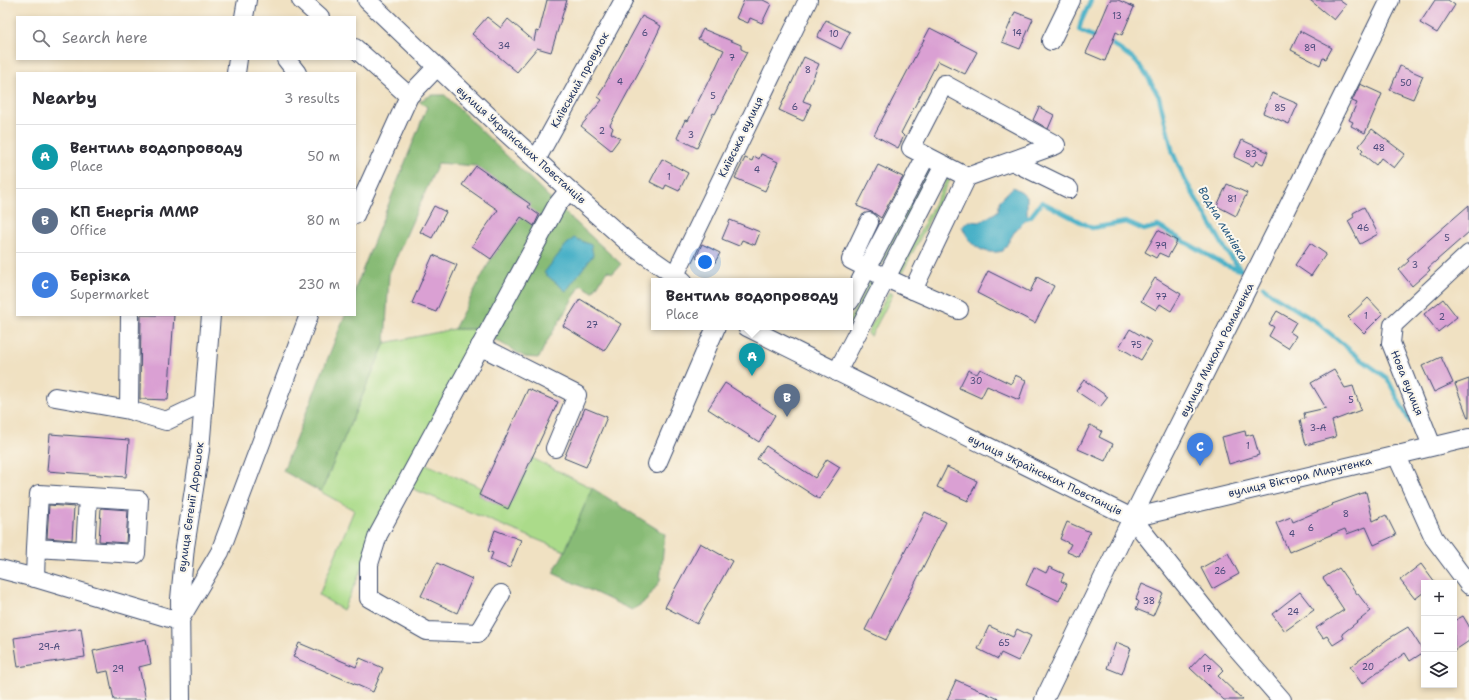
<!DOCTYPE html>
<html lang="en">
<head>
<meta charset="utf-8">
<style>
	body { margin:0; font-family:"Shantell Sans",sans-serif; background:#f7f7f7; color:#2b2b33 }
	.controls { position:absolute; right:12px; bottom:12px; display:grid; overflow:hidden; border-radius:0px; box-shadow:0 2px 6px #0003 }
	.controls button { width:36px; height:36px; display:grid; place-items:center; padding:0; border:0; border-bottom:1px solid #e1e1e2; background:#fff; color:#2b2b33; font:20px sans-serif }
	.you { position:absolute; left:705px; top:262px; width:14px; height:14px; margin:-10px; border:3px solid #fff; border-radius:50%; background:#1a73e8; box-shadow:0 0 0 6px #1a73e833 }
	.badge { display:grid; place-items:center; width:26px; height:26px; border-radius:50%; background:#0b8043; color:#fff; font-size:13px; font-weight:700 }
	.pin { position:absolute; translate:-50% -33px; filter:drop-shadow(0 1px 2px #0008) }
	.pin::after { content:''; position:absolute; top:21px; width:14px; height:12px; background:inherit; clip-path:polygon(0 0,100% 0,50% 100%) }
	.popup { position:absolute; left:651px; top:278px; width:202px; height:52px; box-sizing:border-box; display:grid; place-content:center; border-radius:0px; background:#fff; filter:drop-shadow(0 1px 3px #0005); font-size:13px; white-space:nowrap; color:#7c7c81 }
	.popup b { font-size:15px; color:#2b2b33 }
	.popup::after { content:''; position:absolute; left:50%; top:100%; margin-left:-8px; border:8px solid transparent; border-top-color:#fff }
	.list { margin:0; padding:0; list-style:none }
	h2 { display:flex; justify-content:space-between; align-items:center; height:52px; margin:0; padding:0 16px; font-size:17px }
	h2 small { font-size:13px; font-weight:400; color:#7c7c81 }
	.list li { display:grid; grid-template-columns:26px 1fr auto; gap:12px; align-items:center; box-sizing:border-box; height:64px; padding:0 16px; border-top:1px solid #e1e1e2 }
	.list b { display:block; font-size:15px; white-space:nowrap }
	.list p { margin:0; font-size:13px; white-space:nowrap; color:#7c7c81 }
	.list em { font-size:13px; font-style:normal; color:#7c7c81 }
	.icon { flex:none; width:22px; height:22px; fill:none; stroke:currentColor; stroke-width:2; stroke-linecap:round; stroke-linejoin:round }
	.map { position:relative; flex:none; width:1469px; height:700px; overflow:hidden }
	.search { position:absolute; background:#fff; box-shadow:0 2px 6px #0003; left:16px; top:16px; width:340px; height:44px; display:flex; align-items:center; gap:10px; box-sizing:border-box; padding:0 14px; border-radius:0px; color:#7c7c81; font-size:15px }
	.panel { position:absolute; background:#fff; box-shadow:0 2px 6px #0003; left:16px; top:72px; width:340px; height:244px; border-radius:0px }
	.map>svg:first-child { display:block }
	.green { fill:#abdb8a; stroke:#638574 }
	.forest { fill:#88bb76; stroke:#52756a }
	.water { fill:#49b1c7; stroke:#327092 }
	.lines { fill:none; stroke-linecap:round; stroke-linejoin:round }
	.stream { stroke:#49b1c7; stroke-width:4.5 }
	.building { fill:#daa0d3 }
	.minor-casing { stroke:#3b4a6d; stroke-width:20 }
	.minor { stroke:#fff; stroke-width:18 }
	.labels { text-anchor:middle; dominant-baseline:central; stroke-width:4; stroke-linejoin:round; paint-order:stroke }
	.number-label { font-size:9px; fill:#4b4b7b }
	.street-label { font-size:11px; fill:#1b2f5e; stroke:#fbf7ec }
	.water-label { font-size:12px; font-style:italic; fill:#2b5c83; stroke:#fbf7ec }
</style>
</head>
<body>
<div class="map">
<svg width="1469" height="700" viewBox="0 0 1469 700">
	<rect width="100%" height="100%" fill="#fbf7ec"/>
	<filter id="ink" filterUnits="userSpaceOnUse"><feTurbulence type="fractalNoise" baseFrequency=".025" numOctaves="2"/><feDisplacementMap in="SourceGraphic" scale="8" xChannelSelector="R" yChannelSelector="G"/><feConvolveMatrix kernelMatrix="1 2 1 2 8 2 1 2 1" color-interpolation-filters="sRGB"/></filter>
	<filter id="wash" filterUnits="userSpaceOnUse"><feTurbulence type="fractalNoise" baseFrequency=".012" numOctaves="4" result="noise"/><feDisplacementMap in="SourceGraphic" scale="16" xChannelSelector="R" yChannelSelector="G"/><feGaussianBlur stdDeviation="0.9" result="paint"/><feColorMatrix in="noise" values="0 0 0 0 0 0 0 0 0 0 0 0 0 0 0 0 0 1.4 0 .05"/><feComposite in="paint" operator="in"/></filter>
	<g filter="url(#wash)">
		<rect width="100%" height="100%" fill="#f0e1c2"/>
		<g class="green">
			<polygon points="930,166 933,168 882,265 879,264"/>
			<polygon points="947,179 950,180 901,275 898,274"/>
			<polygon points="870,280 873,282 850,326 850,318"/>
			<polygon points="889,292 893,294 871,336 867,334"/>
			<polygon points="454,329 477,329 414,459 482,488 479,495 508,509 532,458 592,488 565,551 401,484 343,610 319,595 354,510 321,492 385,343"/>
		</g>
		<g class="forest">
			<polygon points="432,95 445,95 450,100 557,205 621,264 613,273 607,271 593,292 581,285 545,345 539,358 525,357 477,329 454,329 491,259 530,204 476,166 438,163 389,274 385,343 321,492 283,471 345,315 355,315 355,289 427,107 419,101"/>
			<polygon points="592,488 665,534 660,581 646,601 632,610 553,573 565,551"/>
		</g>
		<g class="water">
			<path d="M 1013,187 L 1022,192 L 1027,197 L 1027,218 L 1015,231 L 1003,251 C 982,256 970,245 962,226 L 969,221 L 980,222 L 998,211 L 1000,200 Z"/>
			<polygon points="574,238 591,245 593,255 566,291 544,273 566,245"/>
		</g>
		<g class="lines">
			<g class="stream">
				<polyline points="1091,0 1081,22 1079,30 1099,39"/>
				<polyline points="1106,42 1112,44 1136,61 1146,74 1159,97 1173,153 1185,180 1227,252 1241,270"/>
				<polyline points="1027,218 1031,216 1042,202 1092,228 1126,222 1144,230 1158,226 1223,264 1240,270"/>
				<polyline points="1263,287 1273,295 1315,321 1362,360 1387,378 1410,422"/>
			</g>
		</g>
		<g id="blocks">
			<g class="building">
				<polygon points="547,0 567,0 551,52 537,48 517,72 472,34 487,17 501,28 508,19 534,41 536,31 539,32"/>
				<polygon points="744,0 763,0 771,4 762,23 750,18 748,23 736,18"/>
				<polygon points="1110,0 1118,0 1134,7 1122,35 1116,32 1105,61 1086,53 1092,40 1093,40"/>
				<polygon points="1310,0 1339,0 1346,5 1334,20"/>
				<polygon points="1435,0 1448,0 1455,5 1437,33 1420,23"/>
				<polygon points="1015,12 1033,19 1020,49 1002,42"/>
				<polygon points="642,16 661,26 642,66 610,125 613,128 611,133 620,138 611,150 581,126 602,100 598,97"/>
				<polygon points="826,20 850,32 841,49 817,37"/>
				<polygon points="930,28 977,52 965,74 938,61 901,133 904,136 898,148 874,135"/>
				<polygon points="703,29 741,45 741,49 747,52 715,114 713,113 697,148 677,138 685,120 688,121 708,82 709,82 724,50 698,39"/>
				<polygon points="1300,31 1332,48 1326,59 1323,58 1320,65 1291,50"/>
				<polygon points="804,57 819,64 803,101 811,104 803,121 779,110"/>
				<polygon points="1400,66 1423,76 1413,99 1390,90"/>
				<polygon points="1360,84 1382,94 1365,133 1351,126 1353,122 1349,120 1357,103 1352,101"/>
				<polygon points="1272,93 1298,104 1289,124 1263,113"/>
				<polygon points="1039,107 1054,115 1048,129 1033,120"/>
				<polygon points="1372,129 1405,154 1394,168 1381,158 1376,165 1361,153 1363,150 1359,146"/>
				<polygon points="1242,140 1268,152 1263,164 1256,161 1253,166 1234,157"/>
				<polygon points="761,154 778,162 765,191 735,178 745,158 752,161 754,156 759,159"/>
				<polygon points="662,159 688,173 679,191 666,185 664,189 650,182"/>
				<polygon points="878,165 903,177 881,218 874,213 857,206"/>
				<polygon points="476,166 530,204 528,207 539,215 534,226 521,217 491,259 472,246 498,210 462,185"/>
				<polygon points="1227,184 1247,193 1236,216 1217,206"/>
				<polygon points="1469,205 1469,232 1428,268 1430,270 1412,286 1399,270 1409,261 1407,259"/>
				<polygon points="434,206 446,212 432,238 420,232"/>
				<polygon points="1364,207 1378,234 1360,244 1348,221 1354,217 1353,213"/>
				<polygon points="730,220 760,232 755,245 742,240 739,246 722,239"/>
				<polygon points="1158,230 1177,241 1168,257 1159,253 1156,258 1145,252"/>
				<polygon points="1310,243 1326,254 1311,276 1295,265"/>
				<polygon points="702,244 720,253 713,266 696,258"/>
				<polygon points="433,255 457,265 436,312 412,303"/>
				<polygon points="988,271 1030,292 1037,277 1054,286 1035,323 977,293"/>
				<polygon points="1155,278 1181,294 1171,311 1160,304 1156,310 1141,301"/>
				<polygon points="1368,298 1383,314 1364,333 1348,317"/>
				<polygon points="580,299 621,324 604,351 563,326"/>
				<polygon points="1443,299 1457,317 1438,332 1424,314"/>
				<polygon points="1277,311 1296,322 1290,332 1296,336 1288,348 1269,336 1274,327 1269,324"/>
				<polygon points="141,315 174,315 168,400 140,399"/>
				<polygon points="1130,329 1152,342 1141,360 1119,347"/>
				<polygon points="1441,357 1453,383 1434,392 1422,366"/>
				<polygon points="980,369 1011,384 1015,375 1026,380 1019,400 987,386 981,398 959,388 968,370 977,374"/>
				<polygon points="1334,370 1345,388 1353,386 1361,410 1332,421 1336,437 1306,445 1300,420 1305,418 1304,413 1326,408 1311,383"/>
				<polygon points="1469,379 1469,418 1468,418 1455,384"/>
				<polygon points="1084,380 1108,397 1100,407 1076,391"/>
				<polygon points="725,383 775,415 759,442 708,409"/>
				<polygon points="528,389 558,402 508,509 479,495"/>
				<polygon points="585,408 607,417 586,467 564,458"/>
				<polygon points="1090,425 1102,431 1099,437 1113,444 1105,461 1078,449"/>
				<polygon points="1245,431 1246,436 1253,434 1259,455 1229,464 1222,437"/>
				<polygon points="50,434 129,440 126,477 47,471"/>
				<polygon points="766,446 815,478 827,459 840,467 819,499 757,459"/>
				<polygon points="947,467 977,481 968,501 937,487"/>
				<polygon points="1366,492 1373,521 1386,515 1396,535 1374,545 1366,527 1347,534 1345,529 1289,552 1276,523 1291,517 1293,522 1333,505 1332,504"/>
				<polygon points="49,505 74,507 72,540 47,538"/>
				<polygon points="101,508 128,510 126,543 99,541"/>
				<polygon points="925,512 946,522 886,640 865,630"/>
				<polygon points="1067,522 1090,532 1079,557 1067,552 1071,544 1060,539"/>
				<polygon points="495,530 521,540 510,568 490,560 493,553 488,551"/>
				<polygon points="700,543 732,561 697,624 665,607"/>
				<polygon points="1228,553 1239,574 1212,589 1201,568"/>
				<polygon points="437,563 472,579 457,613 421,596"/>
				<polygon points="1421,564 1435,583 1424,583 1424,592 1415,599 1400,580"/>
				<polygon points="1034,567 1046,573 1049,567 1064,574 1061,581 1067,584 1059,601 1026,585"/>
				<polygon points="1339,568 1357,594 1358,594 1371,611 1342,634 1344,638 1333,645 1327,636 1323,638 1316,628 1344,610 1323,578"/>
				<polygon points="1142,584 1163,593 1153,616 1136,609 1139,602 1136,599"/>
				<polygon points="1300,592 1314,610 1285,631 1272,614"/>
				<polygon points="1463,616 1469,626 1469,641 1454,651 1454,621"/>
				<polygon points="989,626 1013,637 1017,629 1031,636 1018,661 1001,653 998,659 978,649"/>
				<polygon points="1408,627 1424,652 1410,661 1405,653 1362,684 1350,667 1388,639"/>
				<polygon points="81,628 85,657 18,667 14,638"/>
				<polygon points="146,639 151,664 139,667 146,700 114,700 108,671 98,673 93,651"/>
				<polygon points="1116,642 1131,648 1122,674 1107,668"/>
				<polygon points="299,643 356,667 360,658 383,668 373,692 293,657"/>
				<polygon points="1205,652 1224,670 1218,676 1243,700 1224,700 1190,668"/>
				<polygon points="956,680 1001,700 947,700"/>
			</g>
		</g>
	</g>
	<g filter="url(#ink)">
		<use href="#blocks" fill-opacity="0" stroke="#3b4a6d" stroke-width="1"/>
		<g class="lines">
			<defs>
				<g id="minor">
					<polyline points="301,0 320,17"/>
					<polyline points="367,0 500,127 569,190 630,244 683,281"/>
					<polyline points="244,17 247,0"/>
					<polyline points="1051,41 1071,0"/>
					<polyline points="355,48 409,96"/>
					<polyline points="286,59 297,73"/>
					<polyline points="236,73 238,59"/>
					<polyline points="536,160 624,0"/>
					<polyline points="1012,161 1069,189"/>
					<polyline points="355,215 409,96 436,68"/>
					<polyline points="869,222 851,260 867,268 926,156"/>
					<polyline points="675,275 808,0"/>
					<polyline points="913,290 959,310"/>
					<polyline points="850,301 867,268 886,278 944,165"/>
					<polyline points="747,327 1132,518 1227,637 1282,700"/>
					<polyline points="480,346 577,395 555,448"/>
					<polyline points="837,372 886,278 913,290 967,177 911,148 944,84 1056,145 967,177"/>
					<polyline points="55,397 129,410 166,421 204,403"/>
					<polyline points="129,410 130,315"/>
					<polyline points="1432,446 1391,343 1393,325 1469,254"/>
					<polyline points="1396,454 1434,538 1469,585"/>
					<polyline points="657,464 716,327"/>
					<polyline points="1132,518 1469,438"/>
					<polyline points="85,551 88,497"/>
					<polyline points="0,569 35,578 179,621 220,552 309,315"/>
					<polyline points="35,578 36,548 136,554 139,500 39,494 36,548"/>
					<polyline points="501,594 478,633 427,631 369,598 369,564 378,535 557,205 569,190"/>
					<polyline points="181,700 180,599 185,547 200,450 211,315"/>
					<polyline points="1044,700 1132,518 1284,215 1390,0"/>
				</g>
			</defs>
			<use href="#minor" class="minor-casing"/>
			<use href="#minor" class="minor"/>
		</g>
	</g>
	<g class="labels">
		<g class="number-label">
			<text x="1117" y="16">13</text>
			<text x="645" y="33">6</text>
			<text x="1017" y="33">14</text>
			<text x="834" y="34">10</text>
			<text x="504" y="46">34</text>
			<text x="1310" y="48">89</text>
			<text x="732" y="58">7</text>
			<text x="808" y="70">8</text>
			<text x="620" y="82">4</text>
			<text x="1406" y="83">50</text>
			<text x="713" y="96">5</text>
			<text x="795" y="107">6</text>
			<text x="1280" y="108">85</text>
			<text x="602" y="131">2</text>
			<text x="691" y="135">3</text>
			<text x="1379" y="148">48</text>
			<text x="1251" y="154">83</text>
			<text x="757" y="170">4</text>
			<text x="669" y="177">1</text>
			<text x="1232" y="199">81</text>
			<text x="1363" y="228">46</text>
			<text x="1447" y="238">5</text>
			<text x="1161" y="246">79</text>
			<text x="1415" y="265">3</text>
			<text x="1161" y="297">77</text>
			<text x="1366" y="316">1</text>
			<text x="1442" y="317">2</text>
			<text x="592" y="325">27</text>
			<text x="1136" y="345">75</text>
			<text x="976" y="381">30</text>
			<text x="1351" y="400">5</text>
			<text x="1318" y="428">3-А</text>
			<text x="1248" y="446">1</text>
			<text x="1346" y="514">8</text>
			<text x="1311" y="528">6</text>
			<text x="1292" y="534">4</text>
			<text x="1220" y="571">26</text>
			<text x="1149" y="601">38</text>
			<text x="1293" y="612">24</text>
			<text x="1004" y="643">65</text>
			<text x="49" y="647">29-А</text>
			<text x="1368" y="667">20</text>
			<text x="118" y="669">29</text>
			<text x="1207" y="669">17</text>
		</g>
		<g class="street-label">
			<text transform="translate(580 80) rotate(-61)">Київський провулок</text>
			<text transform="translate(741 137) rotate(-64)">Київська вулиця</text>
			<text transform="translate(521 145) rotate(42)">вулиця Українських Повстанців</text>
			<text transform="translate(1217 350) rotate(-63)">вулиця Миколи Романенка</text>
			<text transform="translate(1407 383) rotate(68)">Нова вулиця</text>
			<text transform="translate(1045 475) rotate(26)">вулиця Українських Повстанців</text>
			<text transform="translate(1300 477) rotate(-13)">вулиця Віктора Мирутенка</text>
			<text transform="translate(191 507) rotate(-82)">вулиця Євгенії Дорошок</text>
		</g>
		<g class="water-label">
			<text transform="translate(1223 224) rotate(59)">Водна линівка</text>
		</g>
	</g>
</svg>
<div class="controls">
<button>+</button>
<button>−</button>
<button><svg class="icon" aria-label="layers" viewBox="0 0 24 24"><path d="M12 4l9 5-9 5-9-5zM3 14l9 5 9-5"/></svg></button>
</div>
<div class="you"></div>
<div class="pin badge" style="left:752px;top:376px;background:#0f9aa8">A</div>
<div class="popup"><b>Вентиль водопроводу</b>Place</div>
<div class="pin badge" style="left:787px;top:417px;background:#5c6f8a">B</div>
<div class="pin badge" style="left:1200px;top:466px;background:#3f7fe0">C</div>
<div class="search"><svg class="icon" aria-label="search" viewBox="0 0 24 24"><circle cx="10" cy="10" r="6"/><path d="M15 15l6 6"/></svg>Search here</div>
<section class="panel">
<h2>Nearby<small>3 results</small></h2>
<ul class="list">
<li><span class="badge" style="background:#0f9aa8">A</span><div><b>Вентиль водопроводу</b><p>Place</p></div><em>50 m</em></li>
<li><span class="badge" style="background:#5c6f8a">B</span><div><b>КП Енергія ММР</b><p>Office</p></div><em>80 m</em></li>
<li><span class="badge" style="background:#3f7fe0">C</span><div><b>Берізка</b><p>Supermarket</p></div><em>230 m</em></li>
</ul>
</section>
</div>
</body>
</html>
